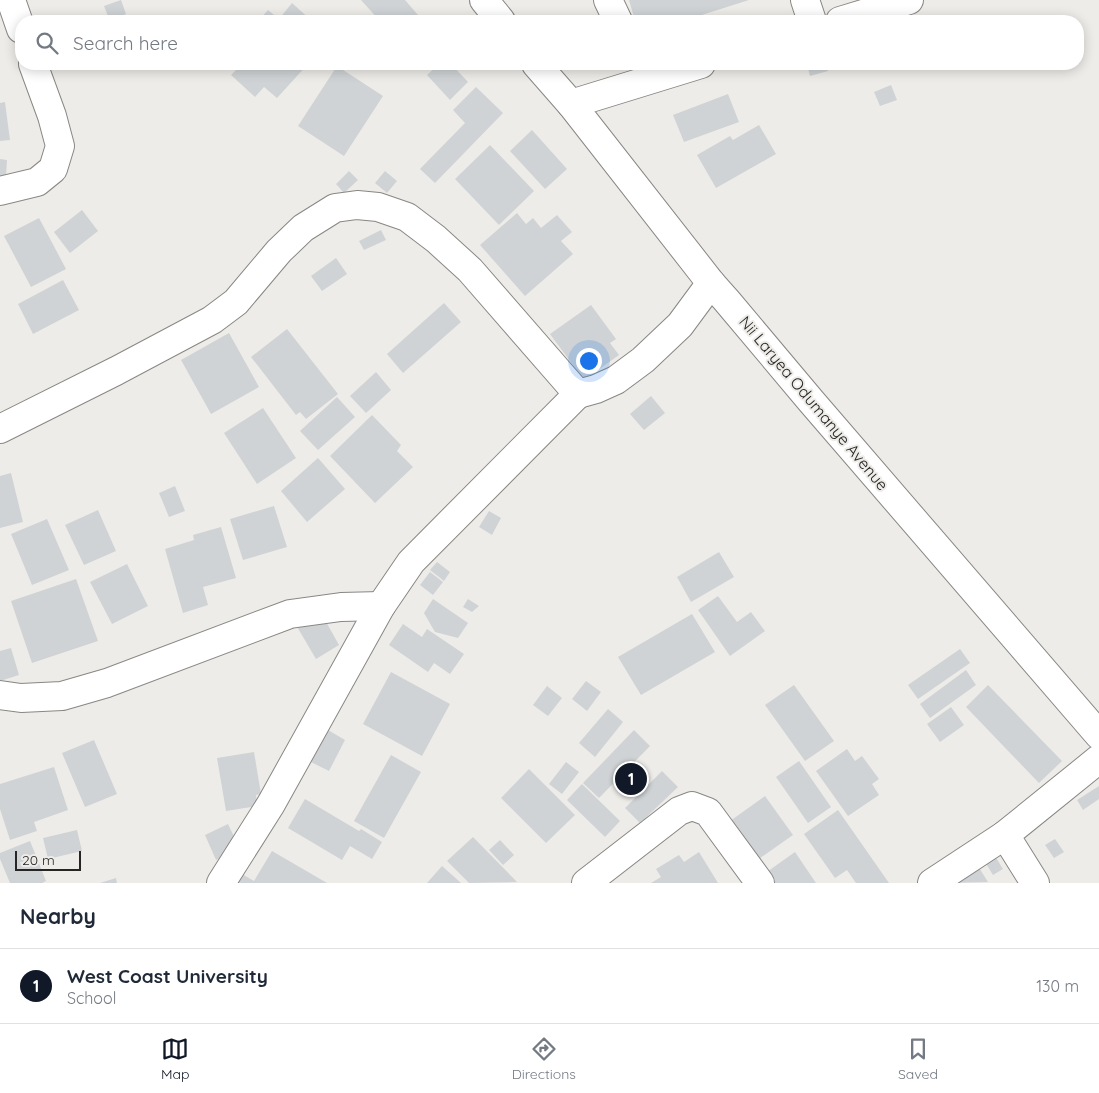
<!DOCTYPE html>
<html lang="en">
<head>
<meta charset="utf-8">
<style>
	body { margin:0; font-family:Quicksand,sans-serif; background:#f2f2f3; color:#1f2937 }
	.scale { position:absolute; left:15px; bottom:12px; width:66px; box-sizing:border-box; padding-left:5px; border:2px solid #262524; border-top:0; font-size:14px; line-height:18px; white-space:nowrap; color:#262524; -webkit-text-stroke:4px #eeece8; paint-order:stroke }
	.you { position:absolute; left:588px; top:360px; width:18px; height:18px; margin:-12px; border:4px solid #fff; border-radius:50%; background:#1a73e8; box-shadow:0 0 0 8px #1a73e833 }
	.badge { display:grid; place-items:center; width:32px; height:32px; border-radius:50%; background:#111827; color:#fff; font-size:16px; font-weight:700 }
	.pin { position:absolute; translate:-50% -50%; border:2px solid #fff; box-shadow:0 1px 5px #0006 }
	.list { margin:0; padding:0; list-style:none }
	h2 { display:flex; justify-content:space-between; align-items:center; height:65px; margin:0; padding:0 20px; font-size:21px }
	h2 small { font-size:16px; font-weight:400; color:#747a83 }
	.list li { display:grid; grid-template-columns:32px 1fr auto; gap:15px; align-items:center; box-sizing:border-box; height:75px; padding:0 20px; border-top:1px solid #e0e1e3 }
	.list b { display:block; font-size:19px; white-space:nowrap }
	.list p { margin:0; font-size:16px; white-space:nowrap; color:#747a83 }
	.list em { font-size:16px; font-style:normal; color:#747a83 }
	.icon { flex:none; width:28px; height:28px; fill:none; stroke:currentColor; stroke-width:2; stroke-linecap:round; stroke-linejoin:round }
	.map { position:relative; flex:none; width:1099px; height:883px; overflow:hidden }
	.search { position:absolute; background:#fff; box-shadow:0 2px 12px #0003; left:15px; right:15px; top:15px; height:55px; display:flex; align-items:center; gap:12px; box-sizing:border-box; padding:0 18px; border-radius:20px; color:#747a83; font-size:19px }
	.sheet { height:140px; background:#fff }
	nav { display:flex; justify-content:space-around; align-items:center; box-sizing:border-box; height:70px; border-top:1px solid #e0e1e3; background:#fff; font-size:14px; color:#747a83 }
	nav a { display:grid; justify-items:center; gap:2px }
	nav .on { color:#111827 }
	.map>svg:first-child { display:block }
	.building { fill:#cfd3d5 }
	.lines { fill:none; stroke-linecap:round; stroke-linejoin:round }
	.minor-casing { stroke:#898784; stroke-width:30 }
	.minor { stroke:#fff; stroke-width:28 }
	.labels { text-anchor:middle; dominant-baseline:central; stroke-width:4; stroke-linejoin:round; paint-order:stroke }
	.street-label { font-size:16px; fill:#262524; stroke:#eeece8 }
</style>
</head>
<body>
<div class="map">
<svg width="1099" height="883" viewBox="0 0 1099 883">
	<rect width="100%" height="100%" fill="#eeece8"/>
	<g class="building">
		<polygon points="121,0 126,14 110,21 104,6"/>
		<polygon points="361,0 405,0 418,15 410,21 380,21"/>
		<polygon points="629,0 749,0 683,21 635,21"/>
		<polygon points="292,3 312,21 258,21 268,10 279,19"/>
		<polygon points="230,64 308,64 277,98 264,87 255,97 231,75 237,69"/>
		<polygon points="439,64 451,64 468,82 450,100 427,75"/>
		<polygon points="807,64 826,64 828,71 810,76"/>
		<polygon points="337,66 383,96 344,156 298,126"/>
		<polygon points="891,85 897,100 880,106 874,92"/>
		<polygon points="476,87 503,113 435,183 420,169 465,123 453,110"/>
		<polygon points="728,94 739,122 684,142 673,115"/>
		<polygon points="5,102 10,140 0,141 0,103"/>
		<polygon points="759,125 776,154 716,188 697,155 730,136 733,140"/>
		<polygon points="532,130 567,169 545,189 510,151"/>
		<polygon points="490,145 534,191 499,225 455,179"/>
		<polygon points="0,159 7,160 6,176 0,176"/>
		<polygon points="349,171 358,180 344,193 336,184"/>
		<polygon points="385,171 397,181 387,193 375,183"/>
		<polygon points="82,210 98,231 70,253 54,232"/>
		<polygon points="517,213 526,224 533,218 541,228 557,215 572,232 561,241 573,254 525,296 480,245"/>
		<polygon points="39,218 66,269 31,287 4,236"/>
		<polygon points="381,230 386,240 364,250 359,241"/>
		<polygon points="336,258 347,274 322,291 311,276"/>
		<polygon points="63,280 79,310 33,334 18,304"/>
		<polygon points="444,303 461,322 403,373 387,354"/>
		<polygon points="591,305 616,339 610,343 619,355 584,380 550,334"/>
		<polygon points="287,329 338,394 306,419 300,412 296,415 251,357"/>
		<polygon points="229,333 259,387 211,414 181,360"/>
		<polygon points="376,372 391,390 366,413 350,396"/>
		<polygon points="651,396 665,413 644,430 630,414"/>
		<polygon points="337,397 355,417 318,450 300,431"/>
		<polygon points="263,408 296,458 257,484 224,433"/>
		<polygon points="372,415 401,445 397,451 413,467 375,503 330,456"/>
		<polygon points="318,458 345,489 307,522 281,491"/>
		<polygon points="11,473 23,522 0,528 0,476"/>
		<polygon points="175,486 185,511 169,517 159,493"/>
		<polygon points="274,506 287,547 243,560 230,519"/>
		<polygon points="98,510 116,551 84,565 65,525"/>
		<polygon points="489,511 501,518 492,535 479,527"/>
		<polygon points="47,519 69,570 32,585 11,534"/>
		<polygon points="221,527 236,578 203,587 208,605 183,613 165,549 194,540 193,535"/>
		<polygon points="719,552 734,577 691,602 677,577"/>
		<polygon points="437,562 450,572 444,581 430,570"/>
		<polygon points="127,564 148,606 112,624 90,582"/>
		<polygon points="430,572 443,582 433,595 420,585"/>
		<polygon points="76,579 98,641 32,663 11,601"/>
		<polygon points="718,596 737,622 751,612 765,631 730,656 698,610"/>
		<polygon points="433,599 468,623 458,638 435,632 424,613"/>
		<polygon points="468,599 479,606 472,612 463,607"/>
		<polygon points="320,611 339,645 316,659 296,625"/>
		<polygon points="692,614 715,652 641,695 618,657"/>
		<polygon points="403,624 422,637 427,629 464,654 450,674 434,663 428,672 389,645"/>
		<polygon points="11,648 19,675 0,681 0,651"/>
		<polygon points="960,649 970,663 918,699 908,685"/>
		<polygon points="966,670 976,685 930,718 920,704"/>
		<polygon points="391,672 450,704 422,756 363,724"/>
		<polygon points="586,681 601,692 587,711 572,699"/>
		<polygon points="794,685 834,741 805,761 765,705"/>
		<polygon points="988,685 1062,761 1039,783 966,707"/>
		<polygon points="547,686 562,698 548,716 533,705"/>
		<polygon points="951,707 964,725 940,742 927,724"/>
		<polygon points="608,709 623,722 595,757 579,743"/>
		<polygon points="328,730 345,740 329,771 311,762"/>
		<polygon points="634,730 650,746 599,798 583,783"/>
		<polygon points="94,740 117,794 85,807 62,753"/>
		<polygon points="847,749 855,761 862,756 879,779 872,784 879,795 848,816 816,771"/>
		<polygon points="254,752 261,794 256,795 257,806 226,811 217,758"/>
		<polygon points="391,755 421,772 384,838 354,821"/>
		<polygon points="799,761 831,807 808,823 776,777"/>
		<polygon points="566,762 579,772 562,794 549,784"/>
		<polygon points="54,767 68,810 34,822 37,831 10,840 0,809 0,784"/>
		<polygon points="529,769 575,815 546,843 501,798"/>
		<polygon points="662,771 678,787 640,823 625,808"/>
		<polygon points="582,784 620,821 605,837 567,800"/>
		<polygon points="1099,786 1099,799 1083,810 1077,800"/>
		<polygon points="765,796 793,835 753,863 726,824"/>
		<polygon points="305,799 359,831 361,829 382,842 372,859 350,846 342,860 288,828"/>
		<polygon points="838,810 889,883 856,883 847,870 835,878 804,834"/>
		<polygon points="228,824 240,849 216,860 205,835"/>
		<polygon points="77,830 82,851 48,859 43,838"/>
		<polygon points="473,837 517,882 469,883 447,861"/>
		<polygon points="1055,839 1064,852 1054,858 1045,845"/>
		<polygon points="500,840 514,855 503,865 489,850"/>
		<polygon points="30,841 46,881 42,883 10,883 0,859 0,853"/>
		<polygon points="272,851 327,883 237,883 242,874 254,881"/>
		<polygon points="699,852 718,883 651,883 661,877 656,869 679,855 684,862"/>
		<polygon points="795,852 816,883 770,883 764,874"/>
		<polygon points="995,856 1003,869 993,875 985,862"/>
		<polygon points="442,866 461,883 427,883"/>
		<polygon points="978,866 988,882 950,883"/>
		<polygon points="116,878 117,883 100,883"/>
	</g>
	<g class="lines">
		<defs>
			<g id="minor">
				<polyline points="11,0 21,29"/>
				<polyline points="484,0 501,21"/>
				<polyline points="608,0 618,21"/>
				<polyline points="805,0 812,21"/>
				<polyline points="840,21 909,0"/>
				<polyline points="536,64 571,104 711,283 727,301 811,401 1099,735"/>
				<polyline points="571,104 701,64"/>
				<polyline points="0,191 37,182 53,169 60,146 52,116 33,64"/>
				<polyline points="578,394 596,389 616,380 643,360 680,325 711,283"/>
				<polyline points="0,429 116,371 212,320 236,302 279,251 303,228 335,208 357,205 378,207 407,217 436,239 470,270 578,394 411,562 381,606 271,804 221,883"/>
				<polyline points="0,695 21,698 62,696 107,683 290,614 341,607 381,606"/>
				<polyline points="586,883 679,811 692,806 708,812 760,883"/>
				<polyline points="932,883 1005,835"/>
				<polyline points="1035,883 1005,835 1099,759"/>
			</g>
		</defs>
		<use href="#minor" class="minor-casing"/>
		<use href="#minor" class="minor"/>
	</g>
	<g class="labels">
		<g class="street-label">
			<text transform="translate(814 403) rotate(50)">Nii Laryea Odumanye Avenue</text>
		</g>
	</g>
</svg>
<div class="scale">20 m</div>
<div class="you"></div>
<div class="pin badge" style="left:631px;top:779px">1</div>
<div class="search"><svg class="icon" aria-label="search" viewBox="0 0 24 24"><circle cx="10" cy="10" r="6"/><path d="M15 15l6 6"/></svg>Search here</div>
</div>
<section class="sheet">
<h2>Nearby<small></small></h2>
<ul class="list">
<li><span class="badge">1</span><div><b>West Coast University</b><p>School</p></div><em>130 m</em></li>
</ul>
</section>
<nav>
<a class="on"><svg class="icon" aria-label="map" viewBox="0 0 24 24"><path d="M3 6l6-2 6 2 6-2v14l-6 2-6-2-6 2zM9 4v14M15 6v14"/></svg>Map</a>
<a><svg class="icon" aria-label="directions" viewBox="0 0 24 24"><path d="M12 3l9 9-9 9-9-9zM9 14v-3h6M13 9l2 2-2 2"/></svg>Directions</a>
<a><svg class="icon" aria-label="saved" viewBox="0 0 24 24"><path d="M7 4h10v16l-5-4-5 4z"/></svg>Saved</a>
</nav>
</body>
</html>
